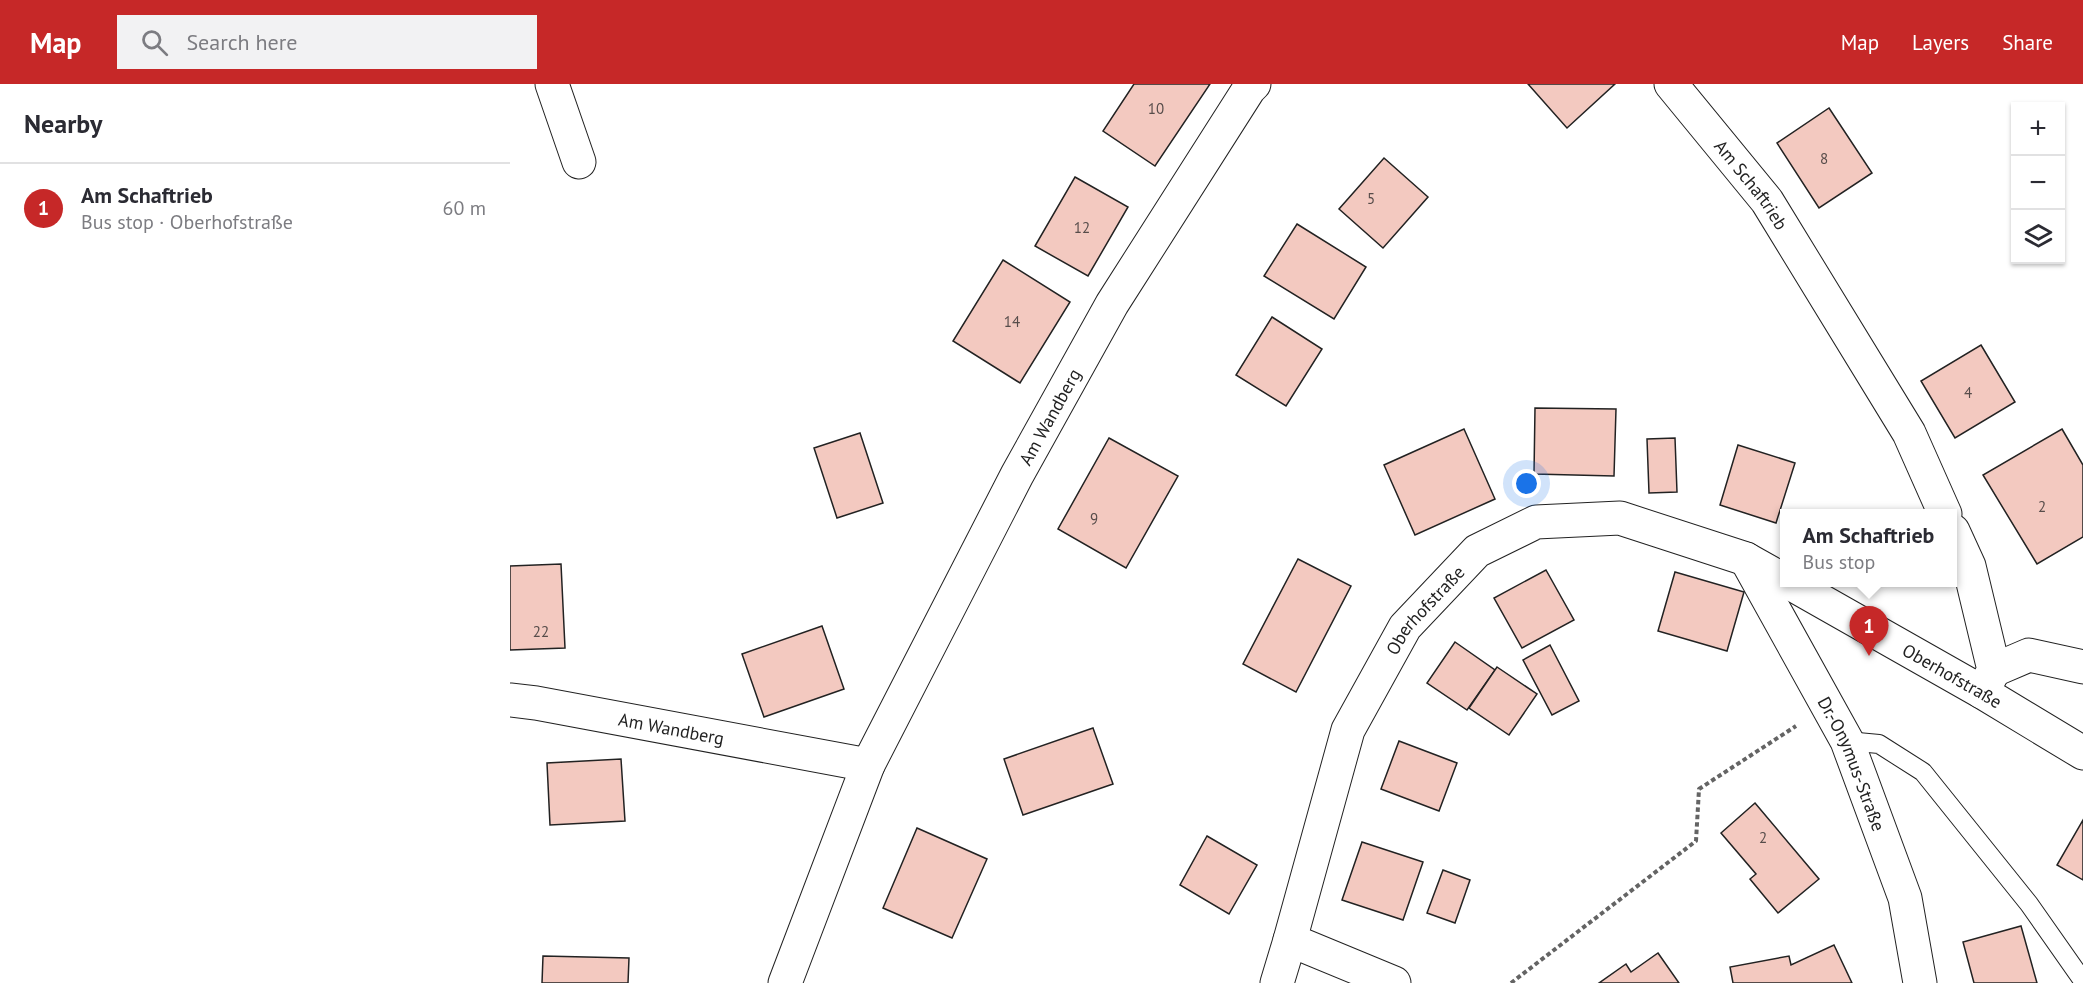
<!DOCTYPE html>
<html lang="en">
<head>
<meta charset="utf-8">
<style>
	body { margin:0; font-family:"PT Sans",sans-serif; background:#f2f2f3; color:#2b2b33 }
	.controls { position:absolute; right:18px; top:18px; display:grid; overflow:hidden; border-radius:0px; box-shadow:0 2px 4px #0004 }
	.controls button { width:54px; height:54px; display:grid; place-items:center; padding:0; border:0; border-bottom:2px solid #e1e1e2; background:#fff; color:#2b2b33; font:30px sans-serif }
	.you { position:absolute; left:1017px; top:400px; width:21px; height:21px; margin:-15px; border:4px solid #fff; border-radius:50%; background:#1a73e8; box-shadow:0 0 0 9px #1a73e833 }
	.badge { display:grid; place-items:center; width:39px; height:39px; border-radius:50%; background:#c62828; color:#fff; font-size:20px; font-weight:700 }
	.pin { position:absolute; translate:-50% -50px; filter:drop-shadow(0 2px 3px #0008) }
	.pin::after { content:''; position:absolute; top:32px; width:21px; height:18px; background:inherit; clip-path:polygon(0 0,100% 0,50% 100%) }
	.popup { position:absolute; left:1270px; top:425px; width:177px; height:78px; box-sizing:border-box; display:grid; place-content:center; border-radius:0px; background:#fff; filter:drop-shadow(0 2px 4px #0005); font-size:20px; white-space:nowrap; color:#7c7c81 }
	.popup b { font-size:22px; color:#2b2b33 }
	.popup::after { content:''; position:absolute; left:50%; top:100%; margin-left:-12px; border:12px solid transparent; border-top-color:#fff }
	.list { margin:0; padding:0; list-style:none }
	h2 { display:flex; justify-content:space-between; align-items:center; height:78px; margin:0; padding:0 24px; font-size:26px }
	h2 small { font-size:20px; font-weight:400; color:#7c7c81 }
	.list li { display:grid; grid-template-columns:39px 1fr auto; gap:18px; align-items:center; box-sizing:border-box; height:90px; padding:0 24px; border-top:2px solid #e1e1e2 }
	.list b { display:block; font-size:22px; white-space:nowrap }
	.list p { margin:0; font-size:20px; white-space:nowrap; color:#7c7c81 }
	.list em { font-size:20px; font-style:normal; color:#7c7c81 }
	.icon { flex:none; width:33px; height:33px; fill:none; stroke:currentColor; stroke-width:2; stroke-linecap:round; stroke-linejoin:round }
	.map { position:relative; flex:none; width:1573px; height:899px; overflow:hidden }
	header { display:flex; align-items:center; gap:36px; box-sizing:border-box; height:84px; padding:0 30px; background:#c62828; color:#fff }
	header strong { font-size:28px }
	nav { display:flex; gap:33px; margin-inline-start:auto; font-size:21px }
	.search { width:420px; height:54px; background:#f2f2f3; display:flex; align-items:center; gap:15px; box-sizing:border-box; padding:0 21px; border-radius:0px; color:#7c7c81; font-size:22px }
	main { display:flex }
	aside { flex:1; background:#fff }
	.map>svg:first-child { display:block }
	.building { fill:#f3c9c0; stroke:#222; stroke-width:1.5 }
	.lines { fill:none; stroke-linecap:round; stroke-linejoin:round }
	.lane-casing { stroke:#222; stroke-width:20 }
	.street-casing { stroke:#222; stroke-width:35 }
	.secondary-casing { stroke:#222; stroke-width:35 }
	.path { stroke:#646464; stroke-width:4; stroke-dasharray:4.5 3; stroke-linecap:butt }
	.lane { stroke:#fff; stroke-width:18 }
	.street { stroke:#fff; stroke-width:33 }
	.secondary { stroke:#fff; stroke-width:33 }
	.labels { text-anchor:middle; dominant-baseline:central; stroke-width:4.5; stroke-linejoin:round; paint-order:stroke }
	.number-label { font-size:15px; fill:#564c4a }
	.street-label { font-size:18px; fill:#222; stroke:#fff }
</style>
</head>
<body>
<header>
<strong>Map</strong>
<div class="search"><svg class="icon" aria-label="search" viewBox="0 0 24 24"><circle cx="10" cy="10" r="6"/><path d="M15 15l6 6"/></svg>Search here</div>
<nav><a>Map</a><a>Layers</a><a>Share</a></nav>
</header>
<main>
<aside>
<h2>Nearby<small></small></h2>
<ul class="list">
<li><span class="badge">1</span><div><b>Am Schaftrieb</b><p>Bus stop · Oberhofstraße</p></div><em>60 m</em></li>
</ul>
</aside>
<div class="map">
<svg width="1573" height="899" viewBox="0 0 1573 899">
	<rect width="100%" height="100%" fill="#fff"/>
	<g class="building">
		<polygon points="624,0 700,0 645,82 593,47"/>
		<polygon points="1018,0 1105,0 1057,44"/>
		<polygon points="1319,24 1362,89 1309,124 1267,59"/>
		<polygon points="874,74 918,113 873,164 829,125"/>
		<polygon points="565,93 618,123 578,192 525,162"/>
		<polygon points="787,140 856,183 824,235 754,192"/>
		<polygon points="493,176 560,218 510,299 443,257"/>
		<polygon points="762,233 812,265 776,322 726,291"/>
		<polygon points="1471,261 1505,318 1445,354 1411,297"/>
		<polygon points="1025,324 1106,325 1104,392 1024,390"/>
		<polygon points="954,345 985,415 905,451 874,381"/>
		<polygon points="1552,345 1573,381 1573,453 1527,480 1473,391"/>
		<polygon points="350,349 373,419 327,434 304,364"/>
		<polygon points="599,354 668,392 616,484 548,445"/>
		<polygon points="1165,354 1167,408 1139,409 1137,355"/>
		<polygon points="1228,361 1285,379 1266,439 1210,421"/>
		<polygon points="788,475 841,502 786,608 733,580"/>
		<polygon points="51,480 55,564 0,566 0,482"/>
		<polygon points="1036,486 1064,536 1012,564 984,514"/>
		<polygon points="1165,488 1234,508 1217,567 1148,547"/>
		<polygon points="312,542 334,605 254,633 232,570"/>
		<polygon points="945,558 985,586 957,626 917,599"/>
		<polygon points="1040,561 1069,617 1042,631 1013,576"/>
		<polygon points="987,583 1027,610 999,651 959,624"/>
		<polygon points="583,644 603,700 513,731 494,675"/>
		<polygon points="889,657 947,679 929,727 871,705"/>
		<polygon points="111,675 115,737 40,741 37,679"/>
		<polygon points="1245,719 1309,795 1268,829 1240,795 1246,790 1211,749"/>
		<polygon points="1573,736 1573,796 1547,781"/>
		<polygon points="407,744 477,775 442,854 373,824"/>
		<polygon points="697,752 747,781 719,830 670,801"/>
		<polygon points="852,758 913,778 893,836 832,816"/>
		<polygon points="933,786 960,796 945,839 917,829"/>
		<polygon points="1511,842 1527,899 1464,899 1453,858"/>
		<polygon points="1324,861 1342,899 1223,899 1220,883 1279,872 1281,881"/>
		<polygon points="1148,869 1169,899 1089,899 1116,880 1121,888"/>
		<polygon points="33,872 119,874 118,899 32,899"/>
	</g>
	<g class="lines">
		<defs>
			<polyline id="lane" points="1337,657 1369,660 1413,688 1519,820 1573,897"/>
			<g id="street">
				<polyline points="42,0 69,78"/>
				<path id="s1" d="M 1161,0 L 1257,117 L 1399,349 L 1435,430"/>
				<polyline points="1443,447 1459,482 1484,586 1472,608"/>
				<path id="s2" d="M 1236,475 L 1337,657 L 1395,814 L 1410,899"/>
				<polyline points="1484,586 1519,571 1573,583"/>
				<path id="s3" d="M 0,616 L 26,619 L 358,681"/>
				<polyline points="780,856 884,899"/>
				<path id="s4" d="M 275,899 L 358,681 L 507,391 L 602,220 L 739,5 L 744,0"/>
			</g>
			<g id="secondary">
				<path id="s5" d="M 1278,498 L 1472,608 L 1573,669"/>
				<path id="s6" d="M 767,899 L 780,856 L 838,646 L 895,543 L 967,467 L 1026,438 L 1110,434 L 1236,475 L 1275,497"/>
			</g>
		</defs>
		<use href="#lane" class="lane-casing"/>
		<use href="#street" class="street-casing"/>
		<use href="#secondary" class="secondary-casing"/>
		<polyline class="path" points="1001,899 1186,757 1189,705 1286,642"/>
		<use href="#lane" class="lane"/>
		<use href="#street" class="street"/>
		<use href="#secondary" class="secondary"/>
	</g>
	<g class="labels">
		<g class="number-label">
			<text x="646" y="24">10</text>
			<text x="1314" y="74">8</text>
			<text x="861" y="114">5</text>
			<text x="572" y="143">12</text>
			<text x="502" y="237">14</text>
			<text x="1458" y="308">4</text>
			<text x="1532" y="422">2</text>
			<text x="584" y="434">9</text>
			<text x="31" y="547">22</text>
			<text x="1253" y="753">2</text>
		</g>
		<g class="street-label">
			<text stroke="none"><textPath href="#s1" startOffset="129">Am Schaftrieb</textPath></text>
			<text stroke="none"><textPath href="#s4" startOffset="626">Am Wandberg</textPath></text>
			<text stroke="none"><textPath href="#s6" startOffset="406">Oberhofstraße</textPath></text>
			<text stroke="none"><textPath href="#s5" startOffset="189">Oberhofstraße</textPath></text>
			<text stroke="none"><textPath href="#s3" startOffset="164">Am Wandberg</textPath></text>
			<text stroke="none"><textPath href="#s2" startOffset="231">Dr.-Onymus-Straße</textPath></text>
		</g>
	</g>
</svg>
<div class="controls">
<button>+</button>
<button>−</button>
<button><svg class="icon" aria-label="layers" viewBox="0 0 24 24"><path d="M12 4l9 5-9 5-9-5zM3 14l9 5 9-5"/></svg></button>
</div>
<div class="you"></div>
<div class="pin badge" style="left:1359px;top:572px">1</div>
<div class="popup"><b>Am Schaftrieb</b>Bus stop</div>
</div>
</main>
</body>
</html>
